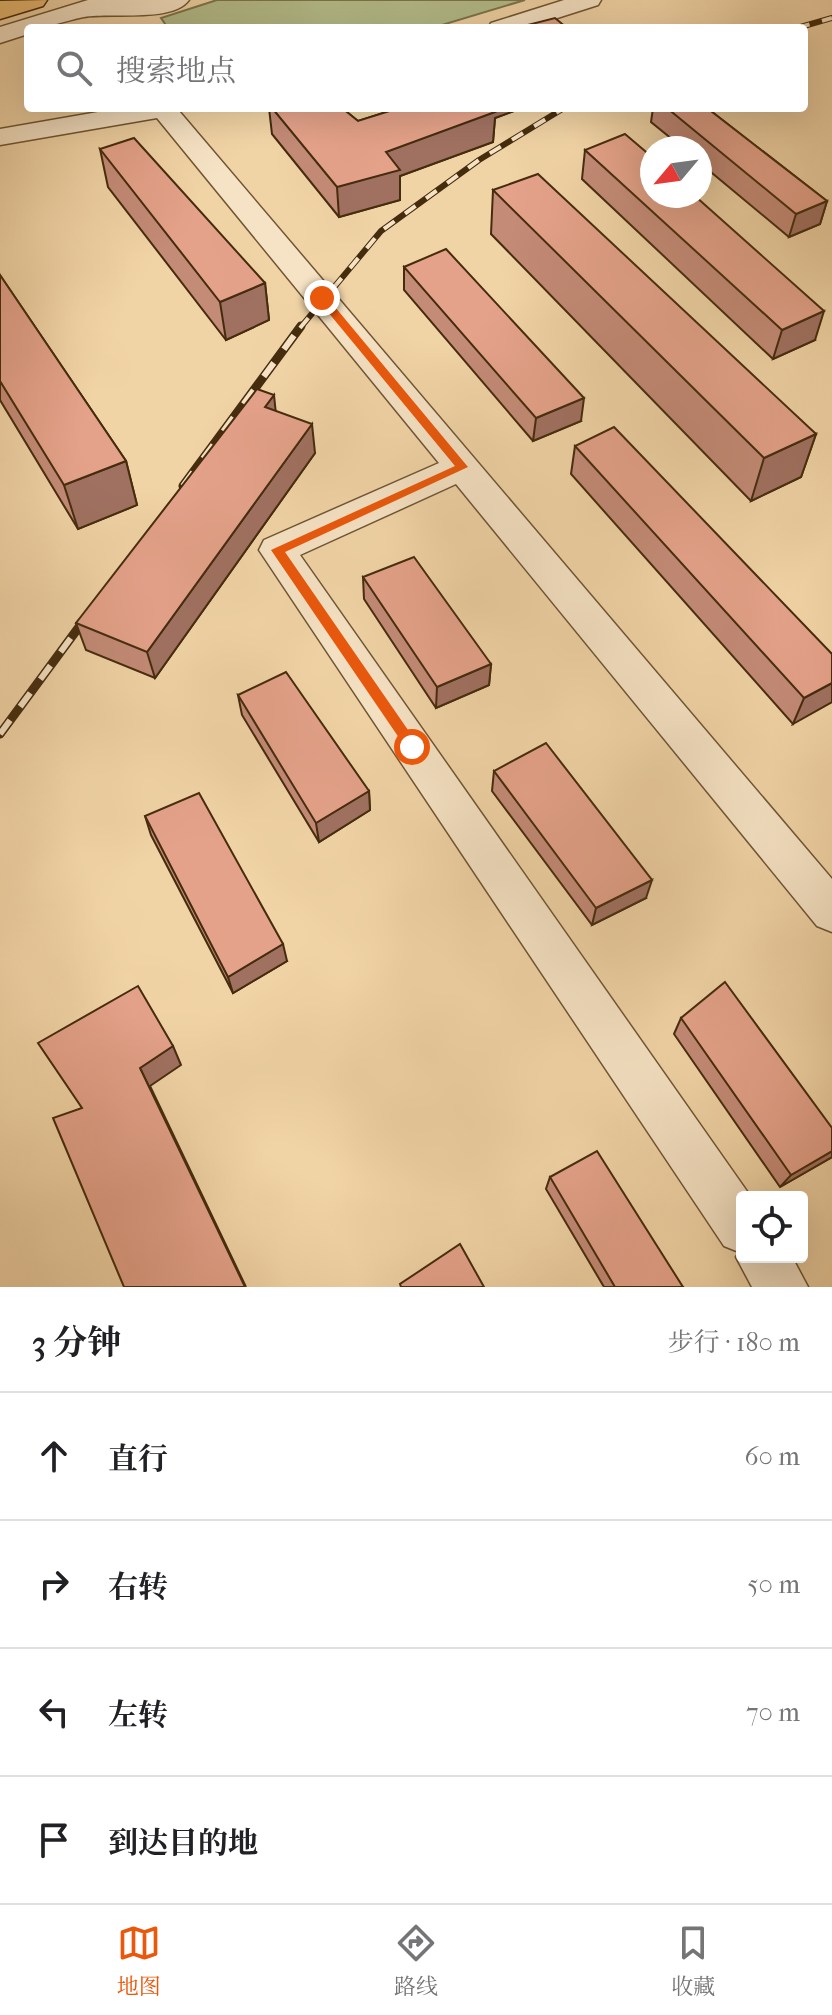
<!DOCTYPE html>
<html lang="zh">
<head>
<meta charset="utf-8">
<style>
	body { margin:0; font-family:"IM FELL French Canon","Noto Serif SC",serif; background:#f6f6f6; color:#202124 }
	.controls { position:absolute; right:24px; bottom:24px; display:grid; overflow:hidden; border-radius:8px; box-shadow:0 8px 32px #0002 }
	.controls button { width:72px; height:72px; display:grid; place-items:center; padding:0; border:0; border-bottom:2px solid #e0e0e0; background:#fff; color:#202124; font:40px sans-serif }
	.compass { position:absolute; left:640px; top:136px; width:72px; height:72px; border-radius:50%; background:#fff; box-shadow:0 8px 32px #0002; rotate:241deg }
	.stop { position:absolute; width:24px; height:24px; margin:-18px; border:6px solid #ea580c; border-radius:50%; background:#fff }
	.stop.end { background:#ea580c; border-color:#fff; box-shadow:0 2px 8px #0008 }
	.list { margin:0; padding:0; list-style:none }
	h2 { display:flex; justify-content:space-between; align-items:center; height:104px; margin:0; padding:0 32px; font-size:34px }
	h2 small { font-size:26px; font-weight:400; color:#757577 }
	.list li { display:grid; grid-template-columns:52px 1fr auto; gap:24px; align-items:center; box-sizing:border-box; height:128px; padding:0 32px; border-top:2px solid #e0e0e0 }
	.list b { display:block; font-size:30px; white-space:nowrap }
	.list em { font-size:26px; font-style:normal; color:#757577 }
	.icon { flex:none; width:44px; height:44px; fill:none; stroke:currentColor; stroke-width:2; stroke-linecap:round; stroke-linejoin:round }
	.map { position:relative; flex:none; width:832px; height:1287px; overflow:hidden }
	.search { position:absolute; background:#fff; box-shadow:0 8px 32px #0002; left:24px; right:24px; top:24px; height:88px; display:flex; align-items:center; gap:20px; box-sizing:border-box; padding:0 28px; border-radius:8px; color:#757577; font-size:30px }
	.sheet { height:616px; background:#fff }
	nav { display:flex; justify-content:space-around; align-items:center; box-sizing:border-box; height:112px; border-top:2px solid #e0e0e0; background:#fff; font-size:22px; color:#757577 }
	nav a { display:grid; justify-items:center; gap:4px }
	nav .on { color:#ea580c }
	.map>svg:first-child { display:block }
	.green { fill:#b4be8b; stroke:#7c754c; stroke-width:2 }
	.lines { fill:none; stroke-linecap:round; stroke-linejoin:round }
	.minor-casing { stroke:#705633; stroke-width:3 }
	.highway-casing { stroke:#452c0d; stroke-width:3 }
	.minor { fill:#f6e3c5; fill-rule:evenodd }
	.highway { fill:#e8ba73; fill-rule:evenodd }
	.rail-far1-casing { stroke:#452c0d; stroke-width:6 }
	.rail-casing { stroke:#452c0d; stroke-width:9 }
	.rail-far1 { stroke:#f6e3c5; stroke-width:4; stroke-dasharray:13; stroke-linecap:butt }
	.rail { stroke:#f6e3c5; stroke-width:6; stroke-dasharray:17; stroke-linecap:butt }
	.wall { fill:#c48b77; stroke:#452c0d; stroke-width:2 }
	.shaded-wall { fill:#a07161; stroke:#452c0d; stroke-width:2 }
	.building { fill:#e4a28a; stroke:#452c0d; stroke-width:2 }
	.route { fill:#ea580c }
</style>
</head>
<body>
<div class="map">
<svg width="832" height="1287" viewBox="0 0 832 1287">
	<rect width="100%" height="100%" fill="#f1d4a6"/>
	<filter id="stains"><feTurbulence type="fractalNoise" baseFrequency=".0025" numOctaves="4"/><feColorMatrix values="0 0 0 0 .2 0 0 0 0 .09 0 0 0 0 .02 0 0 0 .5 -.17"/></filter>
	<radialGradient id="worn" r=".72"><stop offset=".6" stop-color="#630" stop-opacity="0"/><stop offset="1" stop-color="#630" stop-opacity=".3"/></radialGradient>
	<polygon class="green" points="217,0 525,0 432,28 168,28 161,18"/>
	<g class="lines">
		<defs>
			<g id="minor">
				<path d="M 88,0 L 189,0 C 173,23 110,12 84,17 C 64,21 49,28 28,28 L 28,34 L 0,43 L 0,27 Z"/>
				<polygon points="564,0 601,0 598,5 526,28 488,28 491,23"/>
				<polygon points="121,108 181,108 179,111 832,879 832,932 817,926 456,484 300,555 751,1197 742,1197 742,1257 792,1257 808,1287 752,1287 736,1257 739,1252 724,1246 259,550 264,540 439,463 157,118 0,145 0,129"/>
			</g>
			<polygon id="highway" points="47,0 43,6 0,19 0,1"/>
		</defs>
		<use href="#minor" class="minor-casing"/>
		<use href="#highway" class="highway-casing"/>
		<use href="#minor" class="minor"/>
		<use href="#highway" class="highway"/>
		<defs>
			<g id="rail-far1">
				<polyline points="797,28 832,18"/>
				<polyline points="300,328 381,231 479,160 564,108"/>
			</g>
			<g id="rail">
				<polyline points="183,486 301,326"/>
				<polyline points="0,734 90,612"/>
			</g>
		</defs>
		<use href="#rail-far1" class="rail-far1-casing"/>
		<use href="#rail" class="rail-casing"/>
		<use href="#rail-far1" class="rail-far1"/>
		<use href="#rail" class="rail"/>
	</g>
	<g class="wall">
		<polygon points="269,108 342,108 358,121 399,108 522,108 495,118 493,142 400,176 400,200 339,217 272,134"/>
		<polygon points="653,108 707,108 827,201 820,224 789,237 700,163 700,148 683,148 651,122"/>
		<polygon points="100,149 265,283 269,320 226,340 108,187"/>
		<polygon points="585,150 815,340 773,359 582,179"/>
		<polygon points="493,190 816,434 801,477 751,501 491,234"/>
		<polygon points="404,267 581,421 533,441 404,290"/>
		<polygon points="0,275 126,461 137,505 78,529 0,400"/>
		<polygon points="276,411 315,453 155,678 86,650 76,623"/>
		<polygon points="575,446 832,654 793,724 571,474"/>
		<polygon points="363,577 491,664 489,685 436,708 364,599"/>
		<polygon points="238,695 369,791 370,810 319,842 242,715"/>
		<polygon points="494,771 646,898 592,925 492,791"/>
		<polygon points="145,816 287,961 233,993 151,835"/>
		<polygon points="681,1018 832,1157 780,1187 674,1034"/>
		<polygon points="550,1177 683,1287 604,1287 546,1189"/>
	</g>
	<g class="shaded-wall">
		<polygon points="490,108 522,108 495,118 493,142 400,176 400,200 339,217 337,187 386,152"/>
		<polygon points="827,201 820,224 789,237 796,214"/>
		<polygon points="265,283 269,320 226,340 220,302"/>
		<polygon points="824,311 815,340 773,359 782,330"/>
		<polygon points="274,395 277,424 265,407"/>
		<polygon points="584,398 581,421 533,441 536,418"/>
		<polygon points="312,424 315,453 155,678 147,652"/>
		<polygon points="816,434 801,477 751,501 764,458"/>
		<polygon points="126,461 137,505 78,529 64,485"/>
		<polygon points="491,664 489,685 436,708 437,687"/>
		<polygon points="832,683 832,702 793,724 804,698"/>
		<polygon points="369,791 370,810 319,842 316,823"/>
		<polygon points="652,880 646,898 592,925 596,908"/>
		<polygon points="283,944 287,961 233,993 228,977"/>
		<polygon points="173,1046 181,1065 150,1086 246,1287 140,1068"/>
		<polygon points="832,1151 832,1157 780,1187 791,1175"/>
	</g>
	<g class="building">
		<polygon points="555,18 567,28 516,28"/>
		<polygon points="272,108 342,108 358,121 399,108 491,108 495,112 386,152 400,170 337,187"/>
		<polygon points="667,108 707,108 827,201 796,214"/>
		<polygon points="625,134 652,157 652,196 695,196 824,311 782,330 585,150"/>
		<polygon points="134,138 265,283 220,302 100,149"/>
		<polygon points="538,174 816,434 764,458 493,190"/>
		<polygon points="446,249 584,398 536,418 404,267"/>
		<polygon points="0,275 126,461 64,485 0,381"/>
		<polygon points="257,389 274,395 265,407 312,424 147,652 76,623"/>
		<polygon points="614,427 832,654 832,683 804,698 575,446"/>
		<polygon points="414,557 491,664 437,687 363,577"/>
		<polygon points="286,672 369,791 316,823 238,695"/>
		<polygon points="546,743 652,880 596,908 494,771"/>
		<polygon points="199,793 283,944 228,977 145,816"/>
		<polygon points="725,982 832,1128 832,1151 791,1175 681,1018"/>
		<polygon points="138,986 173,1046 140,1068 245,1287 124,1287 53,1118 82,1108 38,1043"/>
		<polygon points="597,1151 683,1287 615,1287 550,1177"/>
		<polygon points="460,1244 484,1287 401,1287 400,1284"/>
	</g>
	<polygon class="route" points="318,295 325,295 468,467 285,552 417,743 419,747 412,753 408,751 271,550 455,466 318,300"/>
	<rect width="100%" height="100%" filter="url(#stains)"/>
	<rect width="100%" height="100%" fill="url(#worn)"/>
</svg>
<div class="controls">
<button><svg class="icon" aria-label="locate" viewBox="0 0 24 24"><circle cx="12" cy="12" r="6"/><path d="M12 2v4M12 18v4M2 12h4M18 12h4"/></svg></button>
</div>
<svg class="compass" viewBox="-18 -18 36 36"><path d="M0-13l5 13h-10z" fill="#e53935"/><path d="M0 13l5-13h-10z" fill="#757577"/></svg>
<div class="stop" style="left:412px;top:747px"></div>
<div class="stop end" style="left:322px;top:298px"></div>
<div class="search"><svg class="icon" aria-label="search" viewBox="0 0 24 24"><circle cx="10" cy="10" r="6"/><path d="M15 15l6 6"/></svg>搜索地点</div>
</div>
<section class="sheet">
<h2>3 分钟<small>步行 · 180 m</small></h2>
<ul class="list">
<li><svg class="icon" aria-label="ahead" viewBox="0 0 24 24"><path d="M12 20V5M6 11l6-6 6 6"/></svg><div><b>直行</b></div><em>60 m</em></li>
<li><svg class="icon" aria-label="right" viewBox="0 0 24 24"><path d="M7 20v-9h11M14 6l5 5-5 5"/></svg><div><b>右转</b></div><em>50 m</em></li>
<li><svg class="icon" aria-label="left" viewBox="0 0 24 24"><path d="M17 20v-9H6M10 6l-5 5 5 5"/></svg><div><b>左转</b></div><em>70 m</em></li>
<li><svg class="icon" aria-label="arrive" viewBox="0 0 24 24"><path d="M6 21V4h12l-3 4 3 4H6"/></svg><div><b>到达目的地</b></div></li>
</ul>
</section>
<nav>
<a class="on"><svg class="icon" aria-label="map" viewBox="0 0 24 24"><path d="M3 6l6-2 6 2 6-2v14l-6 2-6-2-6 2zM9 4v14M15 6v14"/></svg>地图</a>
<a><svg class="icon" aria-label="directions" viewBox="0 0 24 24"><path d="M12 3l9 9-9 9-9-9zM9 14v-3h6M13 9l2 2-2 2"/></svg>路线</a>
<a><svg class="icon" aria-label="saved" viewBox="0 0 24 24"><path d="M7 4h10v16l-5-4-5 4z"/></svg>收藏</a>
</nav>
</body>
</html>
